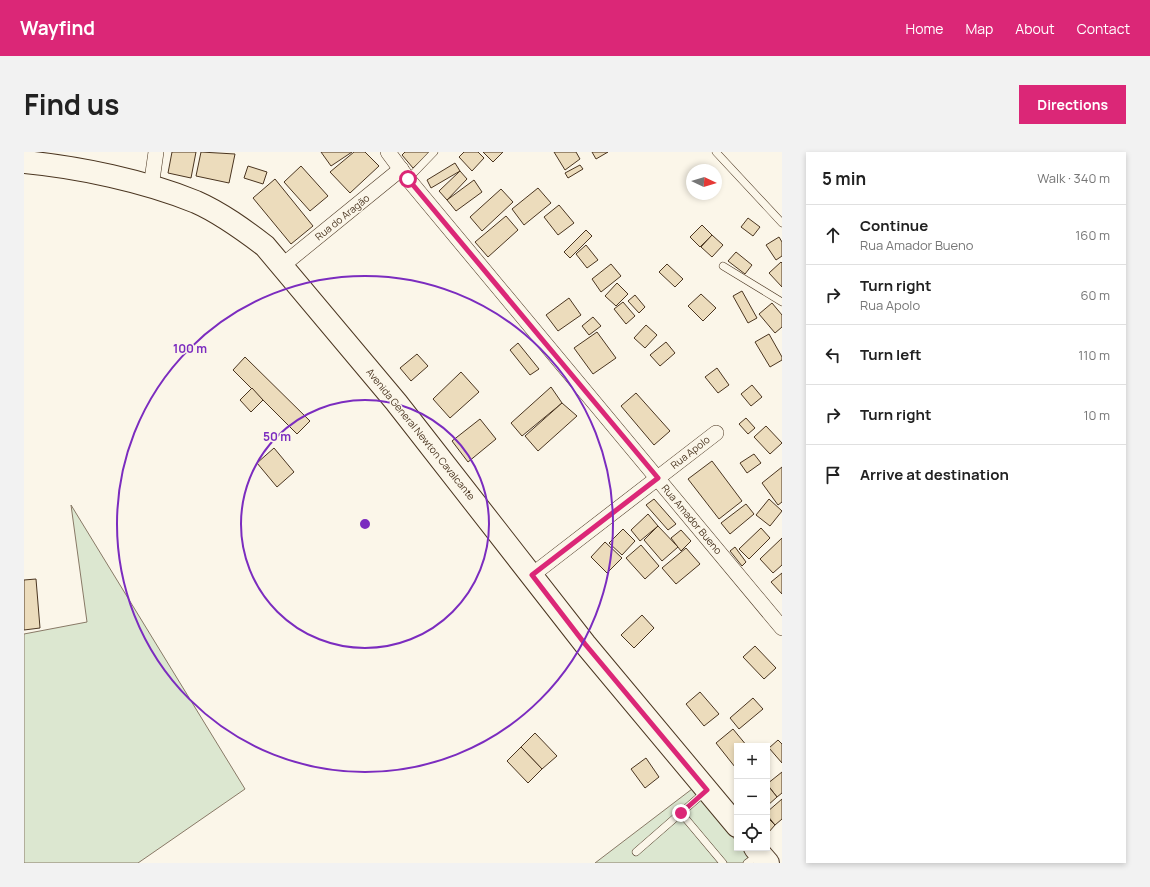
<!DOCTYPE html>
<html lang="en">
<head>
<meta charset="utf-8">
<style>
	body { margin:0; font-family:Manrope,sans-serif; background:#f2f2f2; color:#222 }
	.controls { position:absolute; right:12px; bottom:12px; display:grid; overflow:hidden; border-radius:0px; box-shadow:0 2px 6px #0003 }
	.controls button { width:36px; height:36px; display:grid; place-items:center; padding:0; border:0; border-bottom:1px solid #e0e0e0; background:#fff; color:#222; font:20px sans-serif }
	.compass { position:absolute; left:662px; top:12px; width:36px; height:36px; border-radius:50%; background:#fff; box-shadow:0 2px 6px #0003; rotate:94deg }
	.stop { position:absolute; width:12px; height:12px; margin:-9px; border:3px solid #db2777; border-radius:50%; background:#fff }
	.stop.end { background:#db2777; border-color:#fff; box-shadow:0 1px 4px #0008 }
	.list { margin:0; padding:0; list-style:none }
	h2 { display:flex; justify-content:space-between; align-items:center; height:52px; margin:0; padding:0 16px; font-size:17px }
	h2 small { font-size:13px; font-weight:400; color:#767676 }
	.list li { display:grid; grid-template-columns:26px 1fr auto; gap:12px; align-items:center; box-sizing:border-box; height:60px; padding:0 16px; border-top:1px solid #e0e0e0 }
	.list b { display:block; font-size:15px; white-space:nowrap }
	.list p { margin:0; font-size:13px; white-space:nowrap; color:#767676 }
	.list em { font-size:13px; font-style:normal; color:#767676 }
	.icon { flex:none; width:22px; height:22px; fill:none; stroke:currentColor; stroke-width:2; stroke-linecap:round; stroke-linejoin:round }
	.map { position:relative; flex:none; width:758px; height:711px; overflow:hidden; border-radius:0px }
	header { display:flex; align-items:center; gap:24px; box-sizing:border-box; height:56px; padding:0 20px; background:#db2777; color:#fff }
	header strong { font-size:19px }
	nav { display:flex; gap:22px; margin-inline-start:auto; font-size:14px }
	.intro { display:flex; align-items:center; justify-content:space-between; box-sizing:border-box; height:96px; padding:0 24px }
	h1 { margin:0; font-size:28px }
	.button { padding:10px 18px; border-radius:0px; background:#db2777; color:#fff; font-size:14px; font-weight:700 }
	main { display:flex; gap:24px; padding:0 24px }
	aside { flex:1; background:#fff; border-radius:0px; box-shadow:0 2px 6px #0003 }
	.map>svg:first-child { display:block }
	.green { fill:#dce7d0; stroke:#887966 }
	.building { fill:#ecdcbc; stroke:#4a3520 }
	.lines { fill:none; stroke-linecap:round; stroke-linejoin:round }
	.service-casing { stroke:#4a3520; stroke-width:8 }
	.minor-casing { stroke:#4a3520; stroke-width:16 }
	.primary-casing { stroke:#4a3520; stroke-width:24 }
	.service { stroke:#fbf6e9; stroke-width:7 }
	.minor { stroke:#fbf6e9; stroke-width:15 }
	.primary { stroke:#fbf6e9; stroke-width:22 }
	.route { stroke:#db2777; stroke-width:5 }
	.ring { fill:none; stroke:#7b2cbf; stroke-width:2 }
	.labels { text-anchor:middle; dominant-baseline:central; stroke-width:3; stroke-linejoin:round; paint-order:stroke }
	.street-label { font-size:10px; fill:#4a3520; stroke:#fbf6e9 }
	.centre { fill:#7b2cbf; stroke:#fbf6e9; stroke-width:2 }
	.ring-label { font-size:12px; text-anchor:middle; font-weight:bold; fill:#7b2cbf; stroke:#fbf6e9; stroke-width:3; stroke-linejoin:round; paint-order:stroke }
</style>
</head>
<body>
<header>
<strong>Wayfind</strong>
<nav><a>Home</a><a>Map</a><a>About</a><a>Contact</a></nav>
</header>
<div class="intro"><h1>Find us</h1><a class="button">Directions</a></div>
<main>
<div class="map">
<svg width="758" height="711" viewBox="0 0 758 711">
	<rect width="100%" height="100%" fill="#fbf6e9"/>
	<g class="green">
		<polygon points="47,353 221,637 114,711 0,711 0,482 63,470"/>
		<polygon points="668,637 713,690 713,696 718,696 731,711 571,711"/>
	</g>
	<g class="building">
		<polygon points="148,0 172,0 167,26 144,21"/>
		<polygon points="177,0 211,2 205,31 172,24"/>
		<polygon points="297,0 328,0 307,14"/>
		<polygon points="330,0 341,0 355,14 326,41 306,20"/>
		<polygon points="381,0 407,0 389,16 378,3"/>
		<polygon points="440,0 454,0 460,6 448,19 435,5"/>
		<polygon points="459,0 479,0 469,10"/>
		<polygon points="530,0 552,0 556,7 541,18"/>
		<polygon points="568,0 584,0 572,7"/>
		<polygon points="431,11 436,19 407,36 403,28"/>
		<polygon points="556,13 559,17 544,26 541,21"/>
		<polygon points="224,14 243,20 239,32 220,26"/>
		<polygon points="277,14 304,44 286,59 260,30"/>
		<polygon points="436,19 443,27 423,48 415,39"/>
		<polygon points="251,27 289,74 267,92 229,46"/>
		<polygon points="450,28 458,40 432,59 423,48"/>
		<polygon points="514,36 527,51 500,73 488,57"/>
		<polygon points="477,37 489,50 458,79 446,65"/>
		<polygon points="535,53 550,71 534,83 520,65"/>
		<polygon points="482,64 494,78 464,105 451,90"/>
		<polygon points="724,66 736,75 729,84 717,75"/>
		<polygon points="678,73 688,83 676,95 666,85"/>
		<polygon points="562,78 568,84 546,106 540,100"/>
		<polygon points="688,83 699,93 688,105 677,95"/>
		<polygon points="755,85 758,90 758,104 752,108 742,93"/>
		<polygon points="562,93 574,108 563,116 552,102"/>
		<polygon points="712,100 728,113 721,122 704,109"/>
		<polygon points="757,110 758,111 758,135 745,121"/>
		<polygon points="587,112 597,124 577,140 568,127"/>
		<polygon points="643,112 659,127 651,135 635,120"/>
		<polygon points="593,131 604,142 592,154 581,144"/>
		<polygon points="718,139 733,166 724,171 709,144"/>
		<polygon points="677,142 692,156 679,169 664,154"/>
		<polygon points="611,143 621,155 615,161 604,149"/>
		<polygon points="545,146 557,163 534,179 522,163"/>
		<polygon points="599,150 611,164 602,172 590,157"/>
		<polygon points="748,151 758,163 758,175 751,181 735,162"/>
		<polygon points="569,165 577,174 565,183 558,174"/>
		<polygon points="622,173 633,183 621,196 610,186"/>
		<polygon points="573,180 592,206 569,222 550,196"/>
		<polygon points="745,182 758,205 758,208 746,215 731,190"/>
		<polygon points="642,190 651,201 636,214 626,203"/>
		<polygon points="494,191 515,217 506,223 486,198"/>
		<polygon points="393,202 404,214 387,229 376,216"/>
		<polygon points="221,205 286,269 273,282 209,218"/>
		<polygon points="693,216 705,233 694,241 681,225"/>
		<polygon points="437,220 455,240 426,266 409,247"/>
		<polygon points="728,233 738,245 727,254 717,242"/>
		<polygon points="527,235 538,251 498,284 487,271"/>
		<polygon points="228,236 239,248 227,260 216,248"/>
		<polygon points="612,241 646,279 630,293 597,254"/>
		<polygon points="538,251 553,264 514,299 501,284"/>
		<polygon points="722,266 731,276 724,282 715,272"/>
		<polygon points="456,267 472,287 444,310 428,289"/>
		<polygon points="742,274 758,291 746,302 730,285"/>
		<polygon points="250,296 270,320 253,335 233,311"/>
		<polygon points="730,302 737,311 723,321 716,311"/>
		<polygon points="688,309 718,349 695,367 664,327"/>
		<polygon points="758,315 758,350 754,353 738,331"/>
		<polygon points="630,347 652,372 644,378 622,353"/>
		<polygon points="745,347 758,359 746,374 732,363"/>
		<polygon points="722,352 730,362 706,382 697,371"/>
		<polygon points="624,362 634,374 616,389 607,378"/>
		<polygon points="634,374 654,395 638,409 620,388"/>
		<polygon points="737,376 746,386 725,407 715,397"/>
		<polygon points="599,377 611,389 598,403 585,391"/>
		<polygon points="657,378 667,389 657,399 647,386"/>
		<polygon points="758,386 758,413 749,421 736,407"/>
		<polygon points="581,390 598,406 583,421 567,405"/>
		<polygon points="617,393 635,414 621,427 602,406"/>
		<polygon points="711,395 722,410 718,414 706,399"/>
		<polygon points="662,396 676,412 652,432 638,416"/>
		<polygon points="758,421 758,442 747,430"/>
		<polygon points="12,427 16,476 0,478 0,428"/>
		<polygon points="618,463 630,476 610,496 597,483"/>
		<polygon points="731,494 752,516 740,527 719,505"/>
		<polygon points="676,540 695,562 680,574 662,552"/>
		<polygon points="729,546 739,557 715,577 706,566"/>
		<polygon points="709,577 723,594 713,594 713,614 711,615 692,591"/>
		<polygon points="511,581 533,604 518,617 497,595"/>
		<polygon points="754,588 758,592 758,611 745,596"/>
		<polygon points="497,595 518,617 504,631 483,609"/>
		<polygon points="622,606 635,625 621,636 607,617"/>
		<polygon points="758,620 758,641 753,645 743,632"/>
		<polygon points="745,635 753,645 743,654 743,638"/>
		<polygon points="758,647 758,667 751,673 743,663 743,660"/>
		<polygon points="743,665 751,673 744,681 743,681"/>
	</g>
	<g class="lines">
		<defs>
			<g id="service">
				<polyline points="692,0 758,71"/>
				<polyline points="384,27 410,0"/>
				<polyline points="699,114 758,150"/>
				<polyline points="657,661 699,711"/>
				<polyline points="612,700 682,639"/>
				<polyline points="723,711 734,703"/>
			</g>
			<g id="minor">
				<polyline points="364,0 384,27 758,476"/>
				<polyline points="127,35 132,0"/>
				<polyline points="259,113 377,17"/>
				<polyline points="508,423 692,281"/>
			</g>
			<g id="primary">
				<path d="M 0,10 C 54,15 121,29 172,50 C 197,61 220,78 241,94 L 372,250 L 561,492 L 713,674"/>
				<polyline points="731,696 744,711"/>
			</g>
		</defs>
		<use href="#service" class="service-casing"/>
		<use href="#minor" class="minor-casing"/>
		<use href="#primary" class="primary-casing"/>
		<use href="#service" class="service"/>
		<use href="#minor" class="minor"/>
		<use href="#primary" class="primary"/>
	</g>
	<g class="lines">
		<polyline class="route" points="384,27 634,326 508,423 561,492 683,638 657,661"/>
	</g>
	<g class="ring">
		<circle cx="341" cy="372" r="124"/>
		<circle cx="341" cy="372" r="248"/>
	</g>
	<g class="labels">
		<g class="street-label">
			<text transform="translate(318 65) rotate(-39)">Rua do Aragão</text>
			<text transform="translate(397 282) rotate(51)">Avenida General Newton Cavalcante</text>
			<text transform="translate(666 300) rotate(-38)">Rua Apolo</text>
			<text transform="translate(668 367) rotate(50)">Rua Amador Bueno</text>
		</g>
	</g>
	<circle cx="341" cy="372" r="6" class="centre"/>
	<g class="ring-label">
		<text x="166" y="201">100 m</text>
		<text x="253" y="289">50 m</text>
	</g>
</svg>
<div class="controls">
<button>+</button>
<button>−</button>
<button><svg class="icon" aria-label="locate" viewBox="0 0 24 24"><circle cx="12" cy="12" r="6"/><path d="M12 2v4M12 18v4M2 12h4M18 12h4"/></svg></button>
</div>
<svg class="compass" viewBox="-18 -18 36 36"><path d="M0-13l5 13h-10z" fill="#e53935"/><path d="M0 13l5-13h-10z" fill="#767676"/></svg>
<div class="stop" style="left:384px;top:27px"></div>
<div class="stop end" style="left:657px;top:661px"></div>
</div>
<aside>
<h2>5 min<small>Walk · 340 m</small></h2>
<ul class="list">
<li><svg class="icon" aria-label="ahead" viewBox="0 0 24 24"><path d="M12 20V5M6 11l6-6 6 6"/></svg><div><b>Continue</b><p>Rua Amador Bueno</p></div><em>160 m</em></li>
<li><svg class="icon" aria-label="right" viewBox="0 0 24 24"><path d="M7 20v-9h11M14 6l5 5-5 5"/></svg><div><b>Turn right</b><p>Rua Apolo</p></div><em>60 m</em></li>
<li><svg class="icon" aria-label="left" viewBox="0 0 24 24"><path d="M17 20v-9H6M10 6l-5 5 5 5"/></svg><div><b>Turn left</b></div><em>110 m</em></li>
<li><svg class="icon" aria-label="right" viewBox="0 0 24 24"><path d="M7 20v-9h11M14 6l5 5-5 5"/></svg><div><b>Turn right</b></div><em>10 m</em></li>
<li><svg class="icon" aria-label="arrive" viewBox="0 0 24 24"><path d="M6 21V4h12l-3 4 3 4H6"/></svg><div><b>Arrive at destination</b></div></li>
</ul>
</aside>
</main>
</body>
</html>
